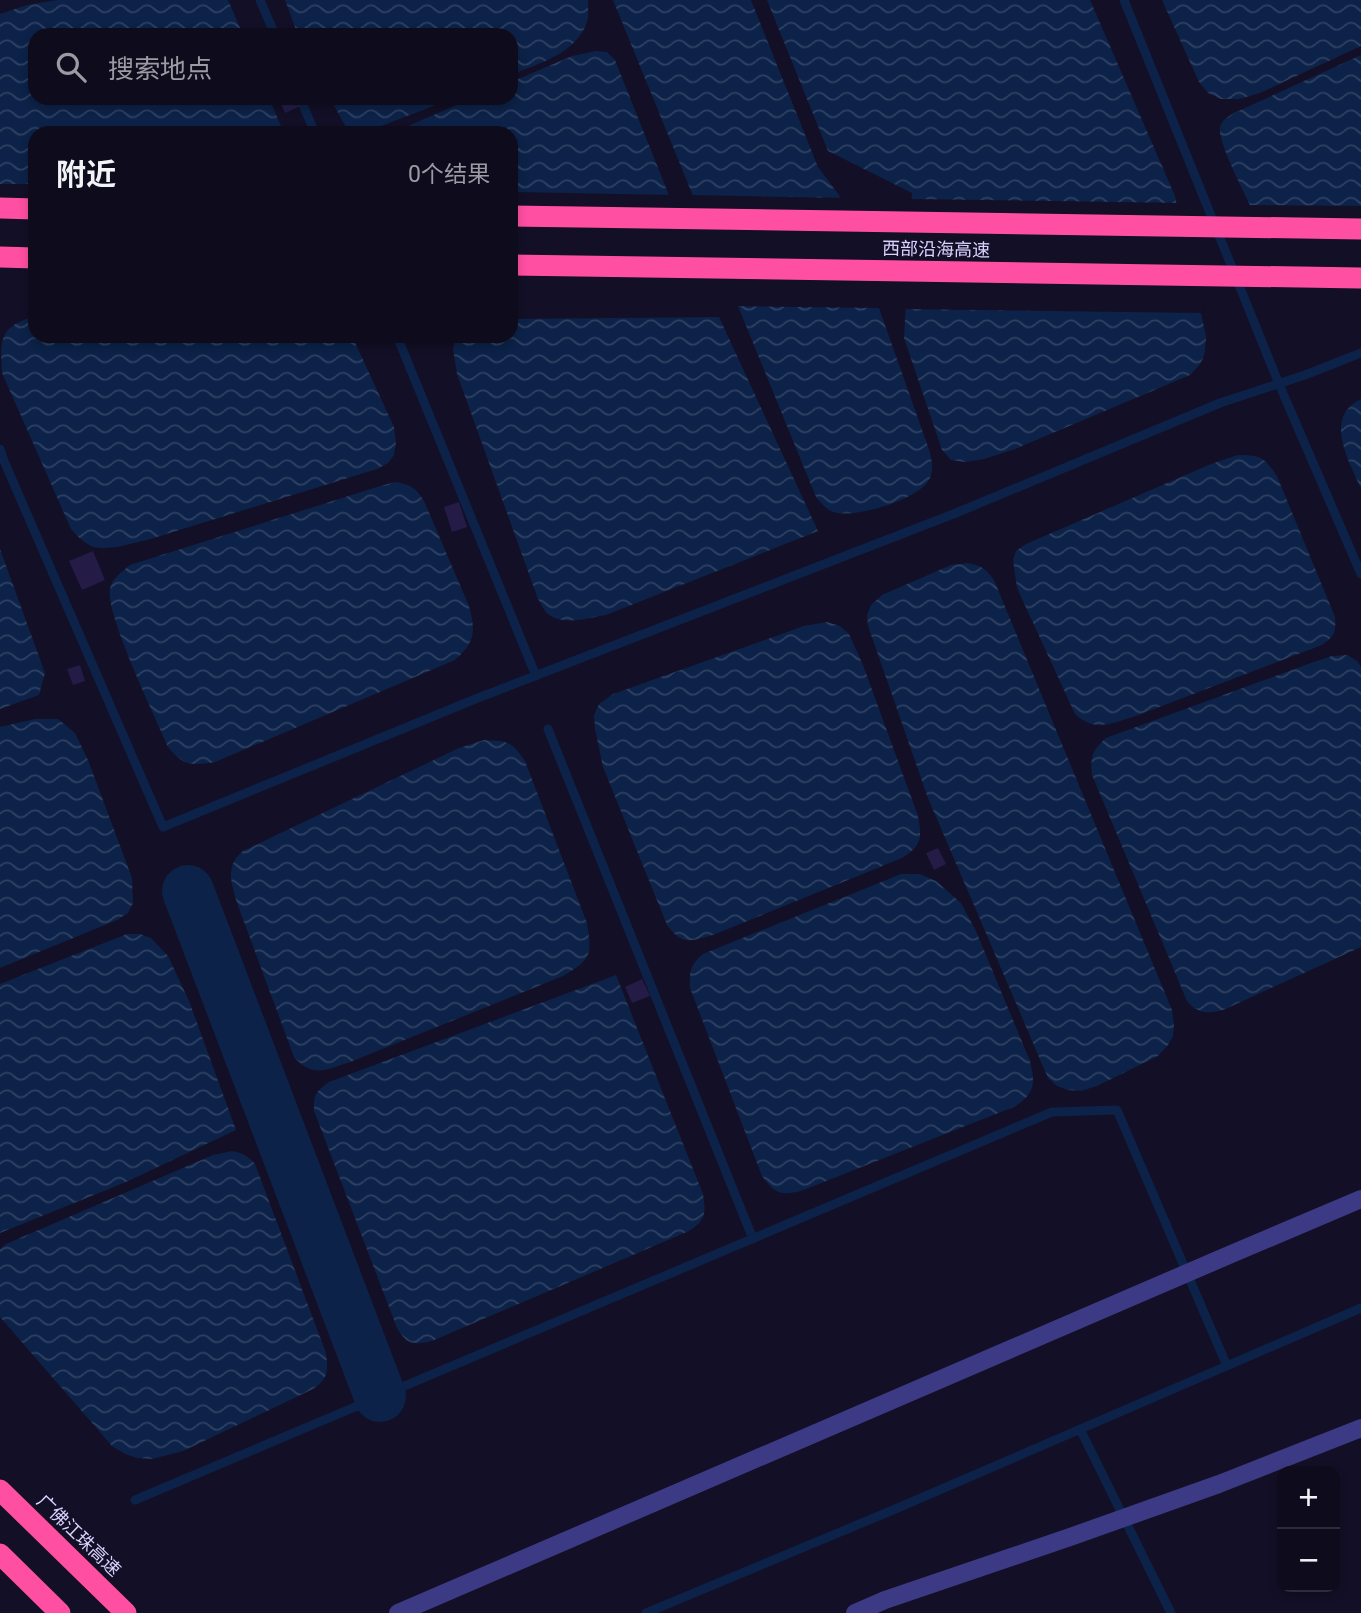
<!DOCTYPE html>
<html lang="zh">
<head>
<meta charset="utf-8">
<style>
	body { margin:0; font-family:Roboto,"Noto Sans SC",sans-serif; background:#171425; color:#f1f3f6 }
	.controls { position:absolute; right:21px; bottom:21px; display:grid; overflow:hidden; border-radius:14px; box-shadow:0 4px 10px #0003 }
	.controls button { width:63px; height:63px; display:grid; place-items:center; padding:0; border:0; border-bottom:2px solid #2e2b3b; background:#0e0b1c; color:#f1f3f6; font:35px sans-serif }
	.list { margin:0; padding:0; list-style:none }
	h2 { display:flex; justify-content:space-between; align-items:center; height:91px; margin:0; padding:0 28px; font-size:30px }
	h2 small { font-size:23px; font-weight:400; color:#9b9ba3 }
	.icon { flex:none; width:38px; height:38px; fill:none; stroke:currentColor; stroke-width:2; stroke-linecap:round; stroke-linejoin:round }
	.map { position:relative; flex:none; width:1361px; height:1613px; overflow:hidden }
	.search { position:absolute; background:#0e0b1c; box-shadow:0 4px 10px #0003; left:28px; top:28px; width:490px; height:77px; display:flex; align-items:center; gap:18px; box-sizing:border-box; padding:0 24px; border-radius:21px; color:#9b9ba3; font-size:26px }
	.panel { position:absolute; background:#0e0b1c; box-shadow:0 4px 10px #0003; left:28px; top:126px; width:490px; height:217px; border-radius:21px }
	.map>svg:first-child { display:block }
	.water { fill:url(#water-waves) }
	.pier { fill:#130f26 }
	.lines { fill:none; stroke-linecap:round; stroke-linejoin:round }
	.stream { stroke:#0c2248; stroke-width:9 }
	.river { stroke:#0c2248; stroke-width:52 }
	.building { fill:#241b47 }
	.minor { stroke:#3d3a85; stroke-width:18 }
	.motorway { stroke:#ff4fa3; stroke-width:21 }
	.labels { text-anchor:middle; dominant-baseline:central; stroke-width:6; stroke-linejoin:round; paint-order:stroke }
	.street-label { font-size:18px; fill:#d9d4ff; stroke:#130f26 }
</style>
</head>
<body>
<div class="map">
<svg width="1361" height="1613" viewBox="0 0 1361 1613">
	<defs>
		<pattern id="water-waves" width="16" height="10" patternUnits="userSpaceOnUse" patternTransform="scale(1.75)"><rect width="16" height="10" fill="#0c2248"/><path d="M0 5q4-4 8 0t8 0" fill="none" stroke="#2f4163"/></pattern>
	</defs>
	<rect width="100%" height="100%" fill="#130f26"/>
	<g class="water">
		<polygon points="57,0 228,0 243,35 35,35 35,98 269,98 284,133 35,133 35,249 0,257 0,14 27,5"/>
		<path d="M 285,0 L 588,0 C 588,7 589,16 587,22 C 576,54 539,63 511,75 L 511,35 L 298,35 Z"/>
		<path d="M 613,0 L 751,0 L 818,167 L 839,195 L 926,441 C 930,452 935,466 930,478 C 921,499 859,517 837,513 C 827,511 822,504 816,497 Z"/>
		<path d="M 767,0 L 1090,0 L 1175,196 L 1206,336 C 1205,355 1205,361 1190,375 L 1015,449 L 984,459 L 965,462 L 951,460 L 942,450 L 904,338 L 912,193 L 828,151 Z"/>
		<polygon points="1162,0 1361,0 1361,46 1260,93 1239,99 1221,99 1208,93 1199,82"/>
		<polygon points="596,51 607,52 615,60 692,253 511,247 511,133 392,133 473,98 511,98 511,82 572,56"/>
		<path d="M 1361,55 L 1361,255 L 1285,271 C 1273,247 1217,149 1220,128 C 1221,120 1228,117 1234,113 Z"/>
		<polygon points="330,98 454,98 363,133 352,133 348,131"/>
		<path d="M 35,316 L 35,336 L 352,336 L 394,427 L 396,443 L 394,455 L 388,463 L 377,469 L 147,540 C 133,543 108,551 94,547 C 85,544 77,536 71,529 L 2,373 C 0,337 0,327 35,316 Z"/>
		<path d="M 719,317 L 818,531 L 606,615 C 589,618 563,626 548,614 C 544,611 541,603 538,599 L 457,374 L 453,349 L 456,336 L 511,336 L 511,319 Z"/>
		<path d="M 1361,399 L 1361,488 C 1349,461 1323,417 1361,399 Z"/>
		<path d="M 1238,455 C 1261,455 1264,457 1277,476 L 1335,617 C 1336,633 1335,635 1322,645 L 1133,717 C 1109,724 1095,732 1075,714 L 1017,588 L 1013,560 L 1016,551 L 1026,544 L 1211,464 Z"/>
		<path d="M 395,482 C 410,484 416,488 424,501 L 469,606 C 476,632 475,642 455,660 L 215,762 C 192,766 183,766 168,747 C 156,718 105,614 110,589 C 112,578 122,572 130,565 L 377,487 Z"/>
		<polygon points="0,549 45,673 39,695 0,709"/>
		<path d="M 967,563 C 982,566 985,568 994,580 L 1172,1010 L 1174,1025 L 1173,1036 L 1168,1045 L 1158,1056 L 1097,1086 L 1081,1091 L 1068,1090 L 1057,1086 L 1048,1078 L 928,798 L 868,626 L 867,615 L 871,605 L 882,595 L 951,565 Z"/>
		<path d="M 827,622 L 840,626 L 849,634 L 863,665 L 918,816 C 922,839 922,845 902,858 L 713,935 C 691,941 682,946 667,925 L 603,767 L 595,729 L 594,715 L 599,704 L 613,694 L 804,626 Z"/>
		<path d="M 1347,655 L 1357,661 L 1361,667 L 1361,947 L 1223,1010 C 1208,1014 1198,1014 1187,1001 L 1092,775 C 1090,756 1092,751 1106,738 L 1308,664 L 1332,656 Z"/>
		<polygon points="35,719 58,719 75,733 88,760 132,878 133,903 128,913 117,920 0,968 0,727"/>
		<path d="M 484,740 C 508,741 511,741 525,761 L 587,923 C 592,955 592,959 563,976 L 350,1062 C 326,1070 312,1078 294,1057 L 237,903 C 231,882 225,866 243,851 L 459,748 Z"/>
		<path d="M 901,874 L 920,874 L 936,881 L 961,903 L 976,931 L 1030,1061 C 1035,1083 1036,1092 1016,1106 L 801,1191 C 780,1196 774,1193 762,1176 L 690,988 C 689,973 690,964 703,954 Z"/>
		<polygon points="127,934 140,934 151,938 168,956 189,1001 236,1130 126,1182 0,1233 0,984"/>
		<path d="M 616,975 L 703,1194 C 706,1214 706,1220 689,1231 L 432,1341 C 414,1345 407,1345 397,1328 L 314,1111 C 313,1094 316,1092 329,1082 Z"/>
		<path d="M 232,1151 C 243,1153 248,1156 255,1164 L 326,1353 C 328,1371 329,1378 313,1389 L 183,1451 L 152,1459 L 137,1458 L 125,1454 L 112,1446 L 0,1317 L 0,1249 L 6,1244 L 213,1155 Z"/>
	</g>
	<g class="pier">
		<polygon points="0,184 35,184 35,253 0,261"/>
		<polygon points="511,192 672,195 695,254 692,256 611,264 511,250"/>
		<polygon points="689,195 843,198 883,308 734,306"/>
		<polygon points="908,199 1180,203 1205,313 902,309"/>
		<polygon points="1247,205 1361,206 1361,258 1285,275 1282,273"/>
	</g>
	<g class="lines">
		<g class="stream">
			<polyline points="260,0 275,35"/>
			<polyline points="1124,0 1279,384 1361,574"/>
			<polyline points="300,98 315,133"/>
			<polyline points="397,336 536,676"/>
			<polyline points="0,449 4,461 163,827 473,700 956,513 1220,403 1305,375 1361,353"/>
			<polyline points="548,729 753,1239"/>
			<polyline points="1080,1429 1171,1613"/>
			<polyline points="135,1500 1052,1112 1117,1110 1227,1366"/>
			<polyline points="646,1613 893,1510 1361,1308"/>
		</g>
		<polyline class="river" points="188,891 380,1396"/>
	</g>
	<g class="building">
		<polygon points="278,98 298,98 301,106 285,113"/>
		<polygon points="459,502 467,527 452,532 444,507"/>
		<polygon points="93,551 105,580 82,590 69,561"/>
		<polygon points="80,665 85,681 73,685 67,669"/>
		<polygon points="938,848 946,864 934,870 926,853"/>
		<polygon points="642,979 650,996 632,1003 625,987"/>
	</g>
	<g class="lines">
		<g class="minor">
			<polyline points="398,1613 1229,1255 1361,1199"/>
			<polyline points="855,1613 885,1600 1073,1536 1219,1484 1361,1428"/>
		</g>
		<g class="motorway">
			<polyline points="0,208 35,209"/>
			<polyline points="511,216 1361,229"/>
			<polyline points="0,257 35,258"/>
			<polyline points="511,265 1361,278"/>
			<polyline points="0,1490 126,1613"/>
			<polyline points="0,1554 60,1613"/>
		</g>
	</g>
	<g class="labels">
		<g class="street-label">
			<text transform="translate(936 249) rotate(1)">西部沿海高速</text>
			<text transform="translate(79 1535) rotate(44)">广佛江珠高速</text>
		</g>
	</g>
</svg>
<div class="controls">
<button>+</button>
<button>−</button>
</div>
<div class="search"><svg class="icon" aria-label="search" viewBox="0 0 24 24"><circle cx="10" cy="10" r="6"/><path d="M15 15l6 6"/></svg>搜索地点</div>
<section class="panel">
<h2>附近<small>0个结果</small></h2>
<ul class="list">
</ul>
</section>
</div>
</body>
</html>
